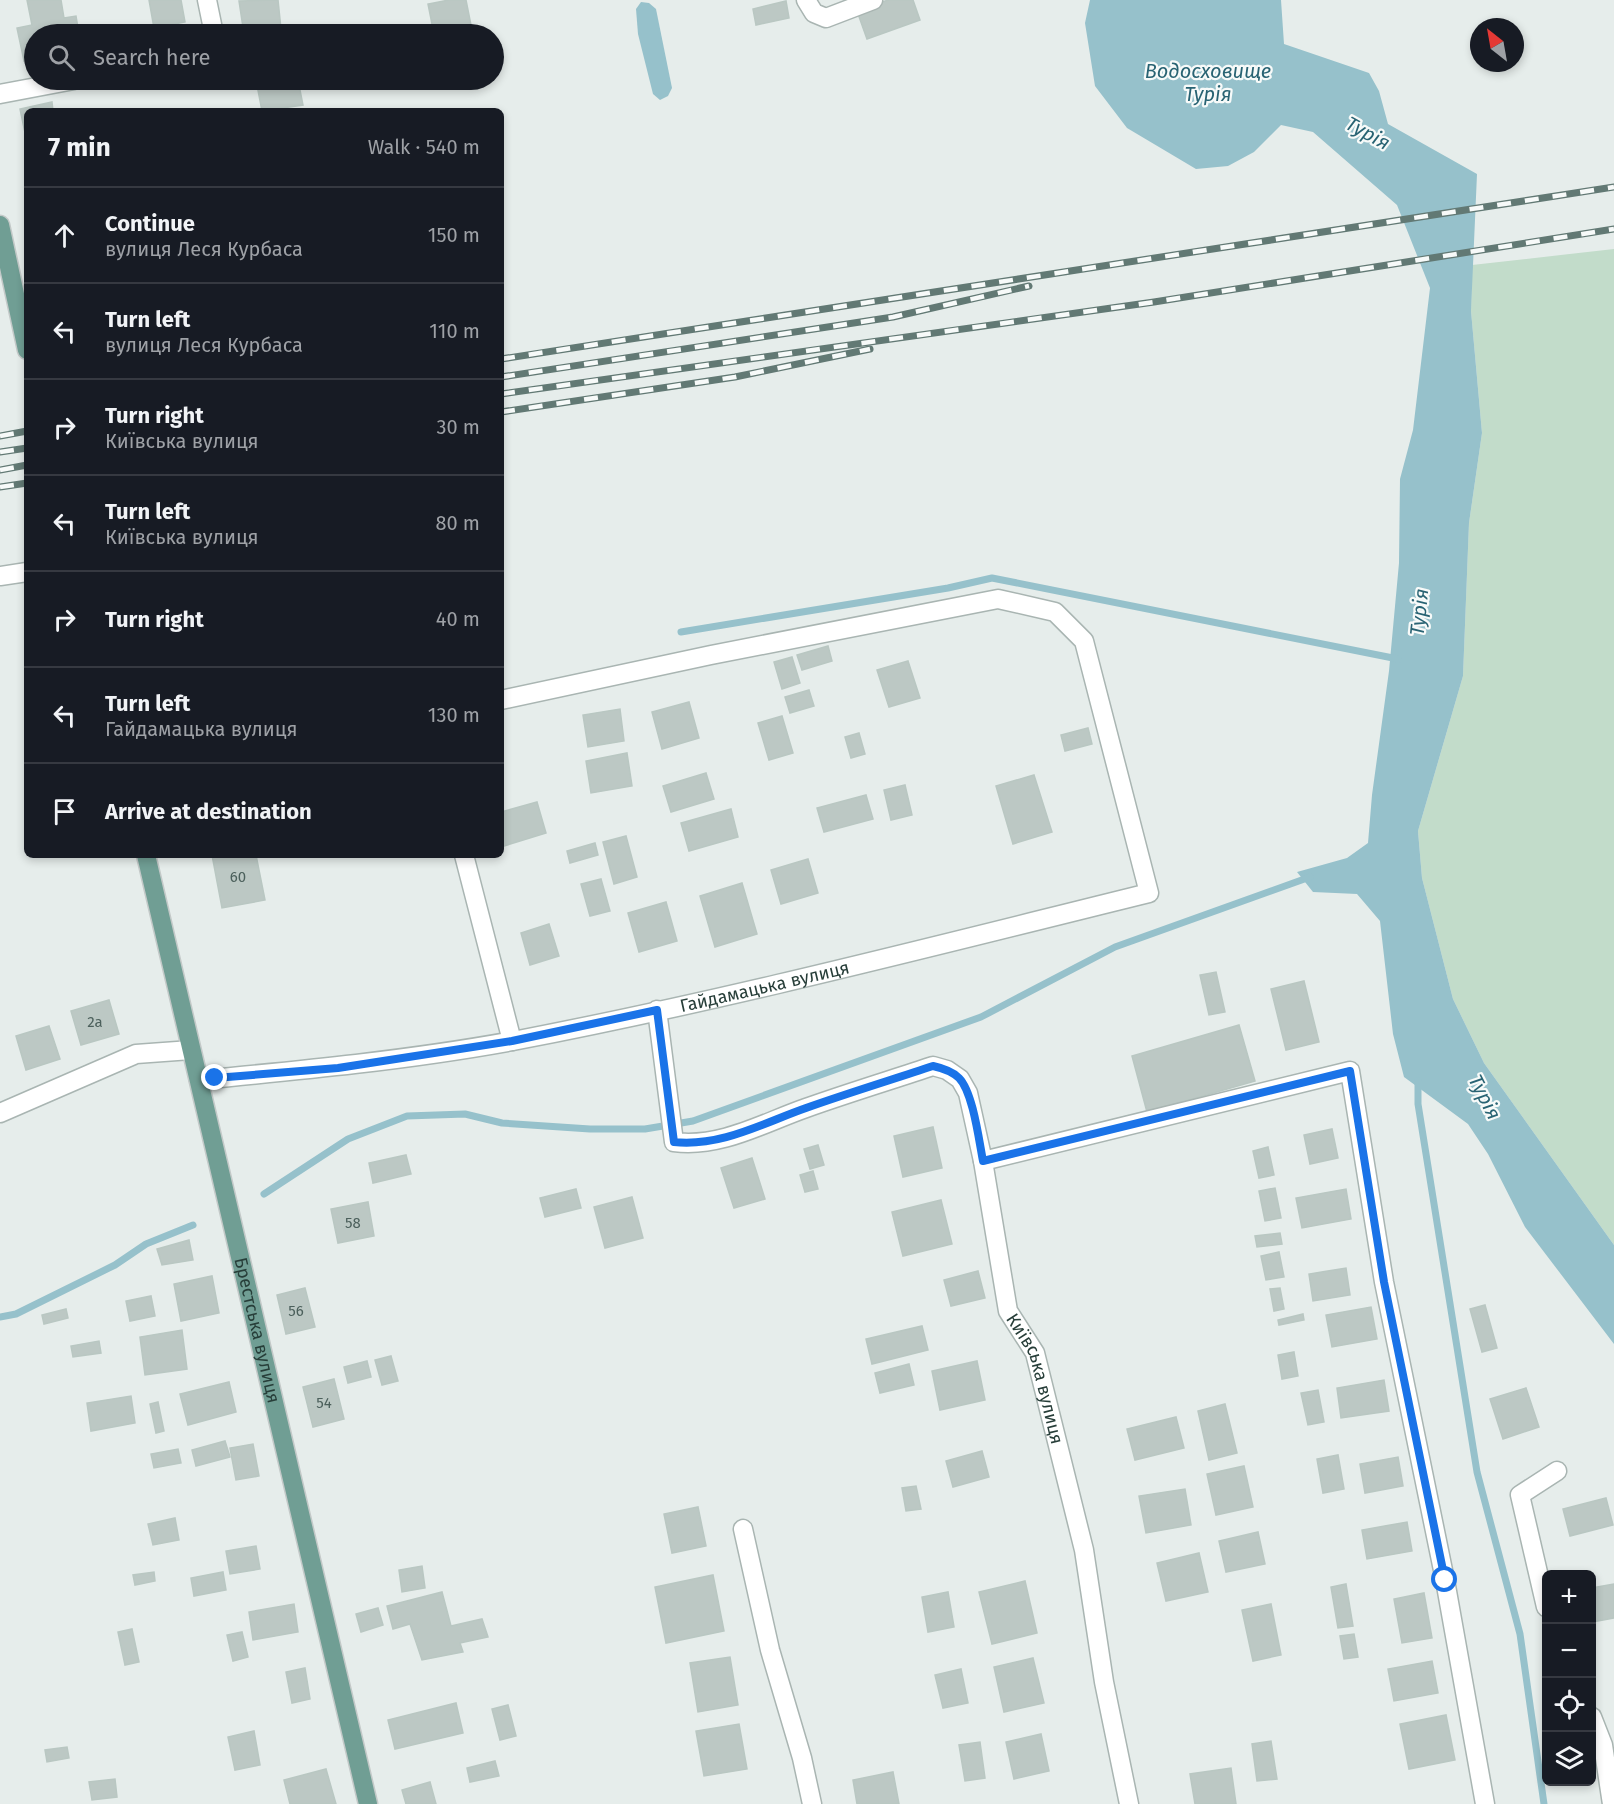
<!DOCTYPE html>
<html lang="en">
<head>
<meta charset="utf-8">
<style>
	body { margin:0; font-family:"Fira Sans",sans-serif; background:#20242c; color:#f1f3f6 }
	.controls { position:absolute; right:18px; bottom:18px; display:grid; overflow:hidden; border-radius:9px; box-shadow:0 3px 9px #0003 }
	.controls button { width:54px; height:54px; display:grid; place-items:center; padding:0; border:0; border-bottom:2px solid #363941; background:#171b24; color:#f1f3f6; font:30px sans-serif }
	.compass { position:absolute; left:1470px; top:18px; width:54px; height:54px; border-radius:50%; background:#171b24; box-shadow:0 3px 9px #0003; rotate:329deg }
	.stop { position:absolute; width:18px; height:18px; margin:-14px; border:4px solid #1a73e8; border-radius:50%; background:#fff }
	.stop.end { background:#1a73e8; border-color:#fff; box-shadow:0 2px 6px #0008 }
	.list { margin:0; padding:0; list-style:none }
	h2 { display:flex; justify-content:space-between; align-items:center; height:78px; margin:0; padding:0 24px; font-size:26px }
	h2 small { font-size:20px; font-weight:400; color:#9ea1a6 }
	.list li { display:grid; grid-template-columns:39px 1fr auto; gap:18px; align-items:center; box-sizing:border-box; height:96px; padding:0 24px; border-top:2px solid #363941 }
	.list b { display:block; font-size:22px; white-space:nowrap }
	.list p { margin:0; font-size:20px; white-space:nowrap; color:#9ea1a6 }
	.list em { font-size:20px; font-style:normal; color:#9ea1a6 }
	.icon { flex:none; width:33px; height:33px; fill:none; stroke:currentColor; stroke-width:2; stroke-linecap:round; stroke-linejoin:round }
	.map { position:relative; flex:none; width:1614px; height:1804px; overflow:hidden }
	.search { position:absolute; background:#171b24; box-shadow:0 3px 9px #0003; left:24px; top:24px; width:480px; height:66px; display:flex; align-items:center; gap:15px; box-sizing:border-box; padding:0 21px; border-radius:33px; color:#9ea1a6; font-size:22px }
	.panel { position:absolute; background:#171b24; box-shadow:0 3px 9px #0003; left:24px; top:108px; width:480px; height:750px; border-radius:9px }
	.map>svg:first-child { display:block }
	.green { fill:#c2dcca }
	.water { fill:#96c1cb }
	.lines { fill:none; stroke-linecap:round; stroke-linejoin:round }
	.stream { stroke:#96c1cb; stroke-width:7 }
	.building { fill:#bcc8c4; stroke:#b9c7c2; stroke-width:1.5 }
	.minor-casing { stroke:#a9b5b2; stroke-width:21 }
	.major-casing { stroke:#c3c9c8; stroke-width:21 }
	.minor { stroke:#fff; stroke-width:18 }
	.major { stroke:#709e94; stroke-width:18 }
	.rail-casing { stroke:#627974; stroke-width:7 }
	.rail { stroke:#f7faf9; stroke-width:4.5; stroke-dasharray:14; stroke-linecap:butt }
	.route { stroke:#1a73e8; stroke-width:8 }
	.labels { text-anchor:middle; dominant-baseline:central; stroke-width:4.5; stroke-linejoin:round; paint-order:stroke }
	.number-label { font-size:15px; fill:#4c605c }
	.street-label { font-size:18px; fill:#273e39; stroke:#f7faf9 }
	.water-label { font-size:20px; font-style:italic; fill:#286373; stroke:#f7faf9 }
</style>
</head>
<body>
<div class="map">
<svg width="1614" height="1804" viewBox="0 0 1614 1804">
	<rect width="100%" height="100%" fill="#e6edeb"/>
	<polygon class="green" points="1614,249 1614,1245 1484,1063 1453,999 1422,878 1418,831 1463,676 1469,523 1482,433 1471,311 1472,265"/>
	<g class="water">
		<polygon points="1090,0 1281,0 1284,44 1369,73 1379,91 1388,124 1477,174 1471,311 1482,433 1469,523 1463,676 1418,831 1422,878 1453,999 1484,1063 1614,1245 1614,1344 1525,1227 1488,1154 1468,1124 1404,1077 1393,1034 1380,921 1357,894 1313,892 1297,872 1347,858 1368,843 1372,795 1389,671 1399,563 1400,479 1413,430 1430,288 1397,205 1313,132 1281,125 1254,152 1228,166 1196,169 1127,128 1095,86 1085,23"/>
		<polygon points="641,2 649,3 656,9 672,88 668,96 660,100 653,94 638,34 636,9"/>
	</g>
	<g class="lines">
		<g class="stream">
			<polyline points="681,632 948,588 992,578 1398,659"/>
			<polyline points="1418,1081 1418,1104 1477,1472 1520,1634 1544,1804"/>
			<polyline points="264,1194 348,1139 407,1116 465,1114 502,1123 590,1129 645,1129 693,1121 981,1017 1115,947 1310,877"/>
			<polyline points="0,1317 16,1314 115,1265 146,1244 193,1225"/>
		</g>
	</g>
	<g class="building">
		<polygon points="27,0 61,0 64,18 76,16 78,28 92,25 94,34 34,34 34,58 24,61 17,28 32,25"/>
		<polygon points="149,0 181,0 185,22 154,28"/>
		<polygon points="278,0 281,29 244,34 239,1"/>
		<polygon points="449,0 466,0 472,30 434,34 428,4"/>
		<polygon points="888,0 913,0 920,20 867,39 857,11"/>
		<polygon points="786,1 789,18 756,25 753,9"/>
		<polygon points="256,80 298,80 303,105 262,111"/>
		<polygon points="52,102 53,111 27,111 27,142 20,109"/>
		<polygon points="828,646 832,661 802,670 797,655"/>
		<polygon points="792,657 800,683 782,689 774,662"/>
		<polygon points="908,661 920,698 889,707 877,670"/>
		<polygon points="809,690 814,706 790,713 785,697"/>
		<polygon points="689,702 699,738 662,749 652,712"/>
		<polygon points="620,709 624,741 588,747 583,715"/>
		<polygon points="782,716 793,753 769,760 758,723"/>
		<polygon points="1088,728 1092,744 1065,751 1061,735"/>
		<polygon points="859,733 865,754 851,758 845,737"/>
		<polygon points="627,753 632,786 591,793 586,761"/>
		<polygon points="706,773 714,799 671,812 663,786"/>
		<polygon points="1034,775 1052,832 1013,844 996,786"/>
		<polygon points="905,785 912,815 891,820 884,790"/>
		<polygon points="866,795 873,819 824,832 817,808"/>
		<polygon points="537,802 546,833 501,847 501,812"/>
		<polygon points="731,809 738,837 689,851 681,823"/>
		<polygon points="626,836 637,877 614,884 603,842"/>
		<polygon points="595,843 598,855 570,863 567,851"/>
		<polygon points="212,855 256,855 265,900 222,908"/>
		<polygon points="808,859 818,893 781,904 771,870"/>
		<polygon points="601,879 610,911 590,916 581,884"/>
		<polygon points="742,883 757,934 715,947 700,896"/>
		<polygon points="666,902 677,941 639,952 628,913"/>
		<polygon points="549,924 559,956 530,965 521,933"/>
		<polygon points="1216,972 1225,1012 1209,1015 1200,975"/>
		<polygon points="1304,981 1319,1042 1286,1050 1271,989"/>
		<polygon points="109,1000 119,1034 81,1045 71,1011"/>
		<polygon points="1239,1025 1255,1081 1147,1112 1132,1056"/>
		<polygon points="49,1026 60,1059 26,1070 16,1036"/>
		<polygon points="933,1127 942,1168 903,1177 894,1136"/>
		<polygon points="1332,1129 1338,1158 1310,1164 1304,1135"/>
		<polygon points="818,1145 824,1165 810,1169 804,1149"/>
		<polygon points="1268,1147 1274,1175 1259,1178 1253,1151"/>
		<polygon points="406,1155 411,1174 373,1183 369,1163"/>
		<polygon points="752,1158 765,1199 734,1208 721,1168"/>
		<polygon points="813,1171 818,1189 805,1192 800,1175"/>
		<polygon points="1275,1188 1281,1218 1265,1221 1259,1191"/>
		<polygon points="576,1189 581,1208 545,1217 540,1198"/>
		<polygon points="1346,1189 1351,1219 1302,1228 1296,1198"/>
		<polygon points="632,1197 643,1238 605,1248 594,1207"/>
		<polygon points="941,1200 952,1244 903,1256 892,1212"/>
		<polygon points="368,1202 374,1236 338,1243 331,1209"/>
		<polygon points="1280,1233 1282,1244 1257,1247 1255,1236"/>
		<polygon points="189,1240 193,1260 162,1265 157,1249"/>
		<polygon points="1279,1252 1284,1277 1266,1280 1261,1256"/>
		<polygon points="1346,1268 1350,1295 1313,1301 1309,1274"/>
		<polygon points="978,1271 985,1298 951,1306 944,1280"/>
		<polygon points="212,1276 219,1313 181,1321 174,1284"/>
		<polygon points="305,1288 315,1327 286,1334 277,1295"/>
		<polygon points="1280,1288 1284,1309 1274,1311 1270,1289"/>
		<polygon points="151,1296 155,1316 130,1321 126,1301"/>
		<polygon points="1485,1305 1497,1348 1482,1352 1470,1309"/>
		<polygon points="1371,1307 1377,1339 1332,1347 1326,1315"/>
		<polygon points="66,1309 68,1318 44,1324 42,1315"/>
		<polygon points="1303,1314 1304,1320 1279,1325 1278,1320"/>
		<polygon points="922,1326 928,1350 872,1364 866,1339"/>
		<polygon points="182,1330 187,1369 145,1375 140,1337"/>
		<polygon points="99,1341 101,1353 73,1357 71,1346"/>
		<polygon points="1294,1352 1298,1376 1282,1379 1278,1355"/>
		<polygon points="391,1356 398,1381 382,1385 375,1360"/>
		<polygon points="367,1361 371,1377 348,1383 344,1367"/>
		<polygon points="977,1361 985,1400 940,1410 932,1371"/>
		<polygon points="909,1364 914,1385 880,1393 875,1373"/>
		<polygon points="334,1379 344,1419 313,1427 303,1387"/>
		<polygon points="1384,1380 1389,1411 1341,1418 1337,1388"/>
		<polygon points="229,1382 236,1412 188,1425 180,1394"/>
		<polygon points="1526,1388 1539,1427 1503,1439 1490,1399"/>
		<polygon points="1318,1390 1324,1422 1308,1425 1301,1393"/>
		<polygon points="131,1396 135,1423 91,1431 87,1403"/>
		<polygon points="158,1402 164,1431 156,1433 150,1404"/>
		<polygon points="1225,1404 1237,1453 1209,1460 1198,1411"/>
		<polygon points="1176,1417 1184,1448 1135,1460 1127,1429"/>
		<polygon points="225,1441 230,1457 196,1466 192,1450"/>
		<polygon points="253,1444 259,1476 236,1480 230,1448"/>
		<polygon points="178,1449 181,1463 154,1468 151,1454"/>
		<polygon points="982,1451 989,1477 953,1487 946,1461"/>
		<polygon points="1338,1455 1344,1489 1323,1493 1317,1459"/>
		<polygon points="1398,1457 1403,1486 1365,1493 1360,1464"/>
		<polygon points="1244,1466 1253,1507 1216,1515 1207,1474"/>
		<polygon points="916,1486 921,1509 906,1511 902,1488"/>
		<polygon points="1185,1489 1191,1525 1146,1533 1139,1496"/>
		<polygon points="1606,1498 1613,1525 1570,1536 1563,1509"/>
		<polygon points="698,1507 706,1546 672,1553 664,1514"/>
		<polygon points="175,1518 179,1540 153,1545 148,1524"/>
		<polygon points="1407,1522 1412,1551 1367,1559 1362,1530"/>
		<polygon points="1258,1532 1265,1564 1226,1572 1219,1541"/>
		<polygon points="256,1546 260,1569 230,1574 226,1551"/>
		<polygon points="1199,1553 1208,1592 1166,1601 1157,1563"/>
		<polygon points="422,1566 425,1588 402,1592 399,1570"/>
		<polygon points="154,1572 155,1581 135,1585 133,1575"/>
		<polygon points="223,1572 226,1590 194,1596 191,1578"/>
		<polygon points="713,1575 724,1631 666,1643 655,1587"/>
		<polygon points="1025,1581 1037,1633 992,1644 979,1592"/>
		<polygon points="1346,1584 1353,1626 1338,1628 1331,1587"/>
		<polygon points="1614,1584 1614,1618 1592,1622 1592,1588"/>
		<polygon points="442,1592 451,1626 482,1619 488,1637 460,1643 463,1652 422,1660 410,1624 393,1629 387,1606"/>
		<polygon points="948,1592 954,1627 928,1632 922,1597"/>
		<polygon points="1424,1593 1432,1638 1402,1643 1394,1599"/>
		<polygon points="294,1604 298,1632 253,1640 249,1612"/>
		<polygon points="1271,1604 1281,1655 1253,1661 1242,1610"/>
		<polygon points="378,1608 383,1625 361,1632 356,1614"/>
		<polygon points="132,1629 139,1662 125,1665 118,1632"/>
		<polygon points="242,1632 248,1657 233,1661 227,1635"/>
		<polygon points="1354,1634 1358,1657 1344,1659 1340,1636"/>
		<polygon points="730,1657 738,1705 698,1712 690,1663"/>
		<polygon points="1033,1658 1044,1703 1004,1712 994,1667"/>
		<polygon points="1432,1661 1438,1693 1394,1701 1388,1669"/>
		<polygon points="305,1668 310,1699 292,1703 286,1672"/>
		<polygon points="961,1669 968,1703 943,1708 935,1675"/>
		<polygon points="456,1703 463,1733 395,1749 388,1720"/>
		<polygon points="508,1705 516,1736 500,1740 492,1709"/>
		<polygon points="1446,1715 1455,1760 1409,1769 1400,1724"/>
		<polygon points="739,1724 747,1769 704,1776 696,1731"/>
		<polygon points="254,1731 260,1765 235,1770 228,1737"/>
		<polygon points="1041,1734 1049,1771 1014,1779 1006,1742"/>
		<polygon points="1271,1741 1277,1779 1257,1781 1252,1744"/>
		<polygon points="980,1742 985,1778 965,1781 959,1745"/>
		<polygon points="67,1747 69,1758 47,1762 45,1750"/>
		<polygon points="495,1761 499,1776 470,1782 467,1768"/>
		<polygon points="1231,1768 1236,1804 1195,1804 1190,1774"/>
		<polygon points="326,1769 336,1804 290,1804 284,1780"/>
		<polygon points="893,1772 899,1804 857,1804 853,1780"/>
		<polygon points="115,1779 117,1797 92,1800 89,1782"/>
		<polygon points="430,1782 436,1804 406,1804 402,1790"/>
	</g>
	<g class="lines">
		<defs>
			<g id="minor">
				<polyline points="207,0 214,34"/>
				<polyline points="806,0 814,13 826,18 873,0"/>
				<polyline points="0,94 74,80"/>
				<polyline points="0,576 27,572"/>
				<polyline points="464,855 512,1041"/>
				<path id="s1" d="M 657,1010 L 674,1142 C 721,1148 763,1123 806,1108 C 848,1093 891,1080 933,1066 L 947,1070 L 960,1079 L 968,1093 L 983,1161 L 1008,1311 L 1035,1353 L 1084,1550 L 1104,1682 L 1129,1804"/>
				<path id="s2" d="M 199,1080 C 304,1070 409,1060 513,1041 C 727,1000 938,945 1149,893 L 1084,641 L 1055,612 L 998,599 L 711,655 L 501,700"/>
				<polyline points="0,1113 136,1054 191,1050"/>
				<polyline points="983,1161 1350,1071 1384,1282 1445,1580 1485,1804"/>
				<polyline points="743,1529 770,1650 802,1758 812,1804"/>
				<polyline points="1546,1607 1520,1495 1557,1471"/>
				<polyline points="1592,1717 1603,1745 1612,1804"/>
			</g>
			<g id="major">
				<polyline points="0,225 27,350"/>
				<path id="s3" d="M 146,855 L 368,1804"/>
			</g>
		</defs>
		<use href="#minor" class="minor-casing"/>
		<use href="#major" class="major-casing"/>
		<use href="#minor" class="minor"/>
		<use href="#major" class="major"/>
		<defs>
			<g id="rail">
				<polyline points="501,359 1614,187"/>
				<polyline points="501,377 893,317 1029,286"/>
				<polyline points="501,394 1154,302 1614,229"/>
				<polyline points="501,412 735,377 870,349"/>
				<polyline points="0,436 27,431"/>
				<polyline points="0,452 27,448"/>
				<polyline points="0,470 27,465"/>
				<polyline points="0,487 27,483"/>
			</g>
		</defs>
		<use href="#rail" class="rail-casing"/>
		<use href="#rail" class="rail"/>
	</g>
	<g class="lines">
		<path class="route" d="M 215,1078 L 338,1068 L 512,1041 L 657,1010 L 674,1142 C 721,1147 763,1123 806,1108 C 848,1093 891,1080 933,1066 C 942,1068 952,1071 959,1078 C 973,1092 979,1141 983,1161 L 1350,1071 L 1384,1282 L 1445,1580"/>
	</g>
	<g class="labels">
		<g class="number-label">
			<text x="238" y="877">60</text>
			<text x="95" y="1022">2а</text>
			<text x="353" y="1223">58</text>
			<text x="296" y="1311">56</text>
			<text x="324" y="1403">54</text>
		</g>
		<g class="street-label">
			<text stroke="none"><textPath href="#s2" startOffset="574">Гайдамацька вулиця</textPath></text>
			<text stroke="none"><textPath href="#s3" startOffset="488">Брестська вулиця</textPath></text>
			<text stroke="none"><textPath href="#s1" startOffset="747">Київська вулиця</textPath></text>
		</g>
		<g class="water-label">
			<text x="1208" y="71">Водосховище<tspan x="1208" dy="23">Турія</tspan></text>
			<text transform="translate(1368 133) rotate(29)">Турія</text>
			<text transform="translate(1419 612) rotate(-84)">Турія</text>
			<text transform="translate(1485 1097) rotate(63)">Турія</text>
		</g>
	</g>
</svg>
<div class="controls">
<button>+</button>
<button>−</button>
<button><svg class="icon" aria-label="locate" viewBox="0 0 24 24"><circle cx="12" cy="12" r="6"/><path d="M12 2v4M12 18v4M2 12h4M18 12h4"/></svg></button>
<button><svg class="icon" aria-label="layers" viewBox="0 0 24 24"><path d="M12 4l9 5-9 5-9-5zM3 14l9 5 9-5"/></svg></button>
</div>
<svg class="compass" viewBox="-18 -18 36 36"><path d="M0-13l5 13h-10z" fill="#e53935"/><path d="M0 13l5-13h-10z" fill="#9ea1a6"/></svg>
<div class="stop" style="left:1445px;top:1580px"></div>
<div class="stop end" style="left:215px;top:1078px"></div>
<div class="search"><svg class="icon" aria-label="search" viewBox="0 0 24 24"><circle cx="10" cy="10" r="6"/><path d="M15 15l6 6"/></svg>Search here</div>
<section class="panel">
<h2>7 min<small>Walk · 540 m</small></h2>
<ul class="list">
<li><svg class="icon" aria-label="ahead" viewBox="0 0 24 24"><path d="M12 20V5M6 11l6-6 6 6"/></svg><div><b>Continue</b><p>вулиця Леся Курбаса</p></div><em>150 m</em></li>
<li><svg class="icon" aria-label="left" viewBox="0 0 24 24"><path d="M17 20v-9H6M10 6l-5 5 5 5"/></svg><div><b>Turn left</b><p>вулиця Леся Курбаса</p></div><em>110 m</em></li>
<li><svg class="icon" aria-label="right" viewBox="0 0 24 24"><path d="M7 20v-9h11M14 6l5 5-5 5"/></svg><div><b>Turn right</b><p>Київська вулиця</p></div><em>30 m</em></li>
<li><svg class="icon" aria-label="left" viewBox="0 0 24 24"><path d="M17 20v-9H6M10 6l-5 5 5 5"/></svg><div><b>Turn left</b><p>Київська вулиця</p></div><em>80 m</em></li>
<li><svg class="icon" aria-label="right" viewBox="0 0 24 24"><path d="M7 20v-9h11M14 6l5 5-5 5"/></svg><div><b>Turn right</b></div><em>40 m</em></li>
<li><svg class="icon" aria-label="left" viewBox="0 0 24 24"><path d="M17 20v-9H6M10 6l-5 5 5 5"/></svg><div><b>Turn left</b><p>Гайдамацька вулиця</p></div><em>130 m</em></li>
<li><svg class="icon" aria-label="arrive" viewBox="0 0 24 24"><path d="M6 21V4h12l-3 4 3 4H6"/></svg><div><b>Arrive at destination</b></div></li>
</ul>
</section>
</div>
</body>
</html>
